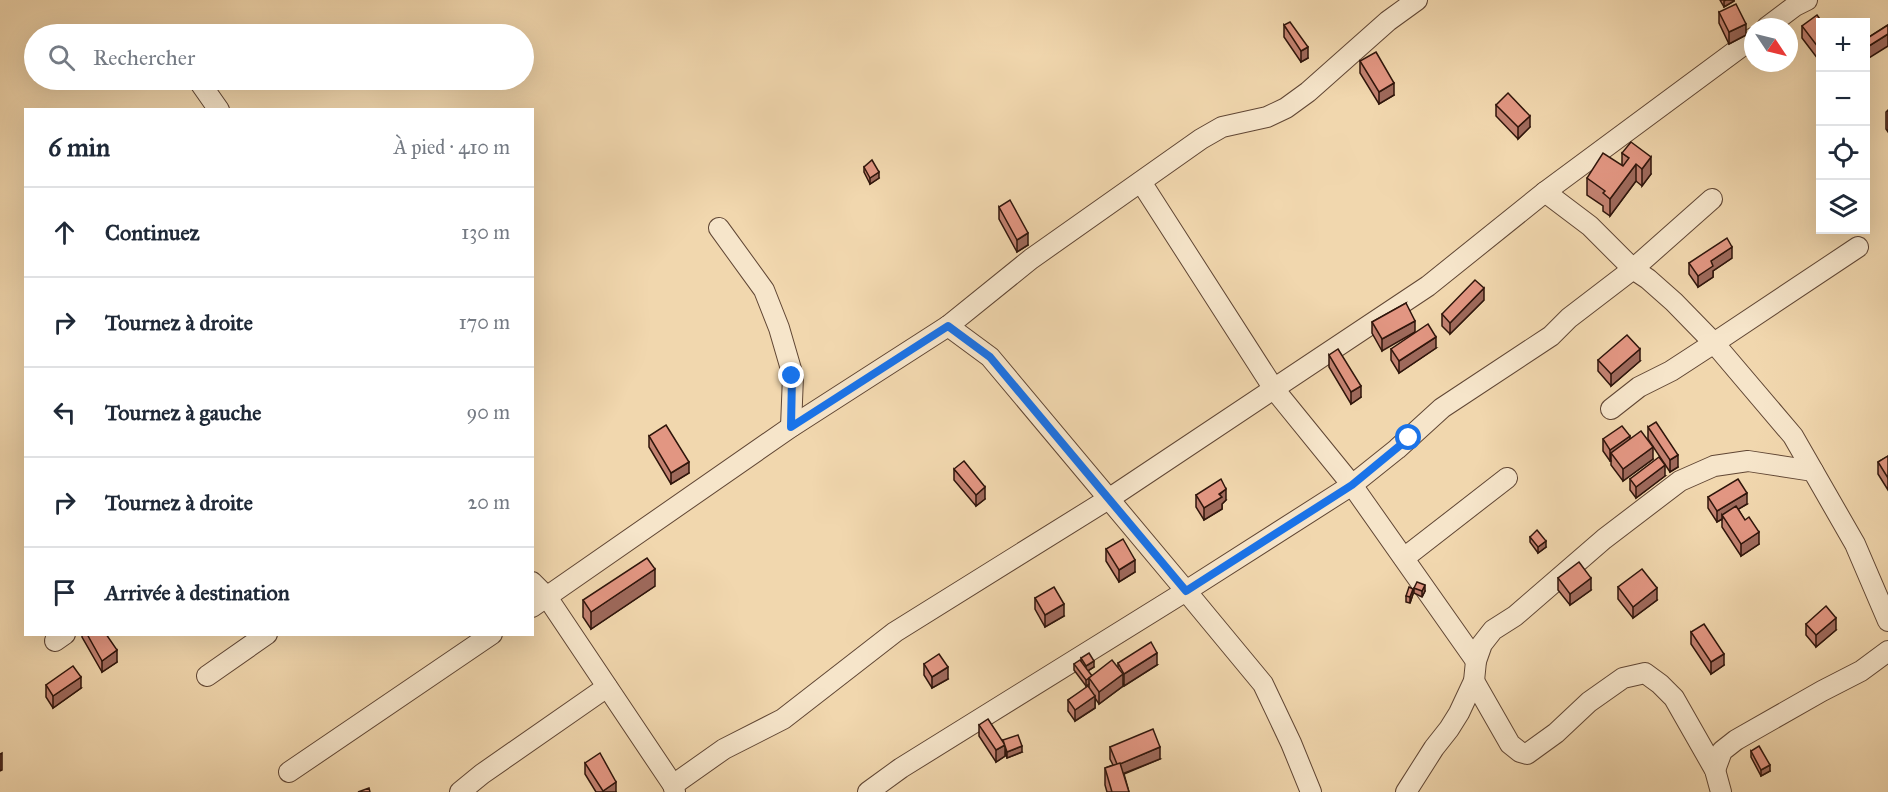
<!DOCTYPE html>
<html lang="fr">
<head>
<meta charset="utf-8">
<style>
	body { margin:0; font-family:"IM FELL Great Primer",serif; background:#f2f2f3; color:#1f2937 }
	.controls { position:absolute; right:18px; top:18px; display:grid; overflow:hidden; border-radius:0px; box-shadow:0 6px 24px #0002 }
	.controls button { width:54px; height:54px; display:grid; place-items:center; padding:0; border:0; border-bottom:2px solid #e0e1e3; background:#fff; color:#1f2937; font:30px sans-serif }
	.compass { position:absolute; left:1744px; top:18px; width:54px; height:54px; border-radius:50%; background:#fff; box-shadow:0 6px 24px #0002; rotate:125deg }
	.stop { position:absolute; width:18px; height:18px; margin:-14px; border:4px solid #1a73e8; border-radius:50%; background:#fff }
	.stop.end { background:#1a73e8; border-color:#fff; box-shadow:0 2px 6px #0008 }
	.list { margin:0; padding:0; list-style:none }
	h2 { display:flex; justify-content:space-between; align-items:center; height:78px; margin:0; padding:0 24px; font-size:26px }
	h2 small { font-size:20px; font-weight:400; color:#747a83 }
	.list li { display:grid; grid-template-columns:39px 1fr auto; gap:18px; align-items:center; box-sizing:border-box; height:90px; padding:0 24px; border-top:2px solid #e0e1e3 }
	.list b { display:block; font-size:22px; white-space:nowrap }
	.list em { font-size:20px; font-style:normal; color:#747a83 }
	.icon { flex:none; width:33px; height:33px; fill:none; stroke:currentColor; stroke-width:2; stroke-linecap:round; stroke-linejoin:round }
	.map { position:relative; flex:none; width:1888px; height:792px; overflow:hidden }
	.search { position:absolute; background:#fff; box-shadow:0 6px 24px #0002; left:24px; top:24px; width:510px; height:66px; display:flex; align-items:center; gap:15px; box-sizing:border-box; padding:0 21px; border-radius:33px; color:#747a83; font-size:22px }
	.panel { position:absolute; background:#fff; box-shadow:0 6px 24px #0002; left:24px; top:108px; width:510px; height:528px; border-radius:0px }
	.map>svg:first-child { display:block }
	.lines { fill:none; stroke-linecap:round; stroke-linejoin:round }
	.minor-casing { stroke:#604634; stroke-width:22 }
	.minor { stroke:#f6e5ca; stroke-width:20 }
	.wall { fill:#c28170; stroke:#2f150b; stroke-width:1.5 }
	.shaded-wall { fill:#9e695b; stroke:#2f150b; stroke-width:1.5 }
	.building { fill:#e29682; stroke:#2f150b; stroke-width:1.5 }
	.route { stroke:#1a73e8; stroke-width:8 }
</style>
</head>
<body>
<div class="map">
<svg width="1888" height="792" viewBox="0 0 1888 792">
	<rect width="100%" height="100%" fill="#f1d7ae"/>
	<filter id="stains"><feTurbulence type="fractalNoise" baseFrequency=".00333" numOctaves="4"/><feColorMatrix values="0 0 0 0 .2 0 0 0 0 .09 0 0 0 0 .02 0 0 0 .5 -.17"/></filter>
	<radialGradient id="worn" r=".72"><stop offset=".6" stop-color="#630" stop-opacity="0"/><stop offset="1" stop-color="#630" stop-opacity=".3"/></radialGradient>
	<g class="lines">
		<defs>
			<g id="minor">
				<polyline points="1767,27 1795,6 1807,0"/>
				<polyline points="198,80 219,110"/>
				<polyline points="1141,182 1274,389 1352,485 1397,449 1442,408 1551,336 1569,318 1633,269 1712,199"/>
				<polyline points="1545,192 1590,226 1633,269 1648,279 1674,302 1714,343 1793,436 1855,544 1888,621"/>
				<polyline points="719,228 764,290 779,328 793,376 791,427"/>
				<polyline points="948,326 990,357 1186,591 1352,485 1476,661"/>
				<polyline points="1611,409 1639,387 1671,371 1714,343 1858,247"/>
				<polyline points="1404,558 1507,478"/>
				<polyline points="532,582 547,597 673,785 675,792"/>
				<polyline points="532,607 791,427 948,326 1031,259 1201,139 1222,127 1267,117 1286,108 1308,92 1388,21 1417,0"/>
				<polyline points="55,641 65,634"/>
				<polyline points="207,676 267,634"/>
				<polyline points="1474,681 1510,744 1520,752 1527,754 1556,733 1589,702 1623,678 1645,673 1660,684 1674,698 1715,770 1721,792"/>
				<polyline points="1715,770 1722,751 1736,740 1822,691 1861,671 1888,651"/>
				<polyline points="289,772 492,634"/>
				<polyline points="673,785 724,749 783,719 895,632 1110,498 1428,286 1545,192 1753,38"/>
				<polyline points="460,792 482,774 607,687"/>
				<polyline points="868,792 901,768 1186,591 1263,684 1291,743 1311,792"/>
				<polyline points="1406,792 1434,748 1449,729 1459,713 1474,681 1476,661 1482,644 1493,630 1515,616 1604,539 1680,481 1714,466 1748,461 1813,471"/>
			</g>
		</defs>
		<use href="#minor" class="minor-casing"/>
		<use href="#minor" class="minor"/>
	</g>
	<g class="wall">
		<polygon points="1720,0 1734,0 1734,1 1724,7"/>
		<polygon points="1719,12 1746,35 1729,44 1719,23"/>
		<polygon points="1821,22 1821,63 1802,38 1802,26"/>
		<polygon points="1284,25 1308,58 1301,62 1284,37"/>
		<polygon points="1888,25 1869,58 1866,52 1866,39"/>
		<polygon points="1360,61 1394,95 1379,104 1360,73"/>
		<polygon points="1496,105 1530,127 1518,139 1496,116"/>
		<polygon points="1888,110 1888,132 1886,129 1886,112"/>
		<polygon points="1622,153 1651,174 1642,186 1636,181 1610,216 1603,211 1603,206 1587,195 1587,178 1622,166"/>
		<polygon points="864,167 879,178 870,184 864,172"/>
		<polygon points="999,207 1028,245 1017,252 999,219"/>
		<polygon points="1732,258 1713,271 1713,277 1698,287 1689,274 1689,263"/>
		<polygon points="1484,300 1450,334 1442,326 1442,314"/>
		<polygon points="1406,303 1382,351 1372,333 1372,322"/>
		<polygon points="1436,348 1399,373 1391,360 1391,349"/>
		<polygon points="1329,355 1361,397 1351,404 1329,367"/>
		<polygon points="1598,360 1640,361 1611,386 1598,371"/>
		<polygon points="1648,427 1678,467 1670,472 1648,439"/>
		<polygon points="649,436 689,473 671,484 649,447"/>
		<polygon points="1603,439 1630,440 1653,459 1623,481 1611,465 1611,461 1610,461 1603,451"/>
		<polygon points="1888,456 1888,490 1878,474 1878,462"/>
		<polygon points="954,469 985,499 976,506 954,480"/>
		<polygon points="1665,476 1636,498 1630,490 1630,479"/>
		<polygon points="1196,495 1226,500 1222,504 1222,509 1204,520 1196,507"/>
		<polygon points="1708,497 1747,504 1738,509 1759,544 1741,556 1722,527 1722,519 1717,522 1708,508"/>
		<polygon points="1530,537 1546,547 1538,553 1530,542"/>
		<polygon points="1106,549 1135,572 1119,582 1106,561"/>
		<polygon points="1558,578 1591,590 1570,605 1558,590"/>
		<polygon points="655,586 591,629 583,617 583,600"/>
		<polygon points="1618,587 1657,600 1633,618 1618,599"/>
		<polygon points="1414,588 1425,591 1422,597 1414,593"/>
		<polygon points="1413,594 1410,603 1406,602 1406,596"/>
		<polygon points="1035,598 1064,616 1045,627 1035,609"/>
		<polygon points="1806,624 1836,630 1816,647 1806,635"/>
		<polygon points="1691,632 1724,665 1711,674 1691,644"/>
		<polygon points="82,634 106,634 117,662 102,672 82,637"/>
		<polygon points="1081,658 1094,667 1088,671 1092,676 1118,667 1118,663 1157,665 1124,686 1123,683 1123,686 1099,704 1095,698 1095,708 1075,721 1068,711 1068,700 1089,688 1089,684 1086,686 1074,670 1074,664 1081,662"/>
		<polygon points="924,664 948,679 932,688 924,675"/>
		<polygon points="46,685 81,688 53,708 46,697"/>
		<polygon points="979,725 1003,743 1003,740 1022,752 1007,758 1005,749 1005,756 996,762 979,736"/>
		<polygon points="1110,747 1160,759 1124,774 1129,792 1107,792 1105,785 1105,768 1113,765 1110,759"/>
		<polygon points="1751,751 1770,771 1761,776 1751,757"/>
		<polygon points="585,763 616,792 596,792 585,774"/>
	</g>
	<g class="shaded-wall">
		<polygon points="1726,0 1734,0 1734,1 1724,7 1724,1"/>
		<polygon points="1746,24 1746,35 1729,44 1729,32"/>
		<polygon points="1888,34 1888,46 1869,58 1869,46"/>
		<polygon points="1308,47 1308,58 1301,62 1301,51"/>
		<polygon points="1394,83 1394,95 1379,104 1379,92"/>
		<polygon points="1530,116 1530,127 1518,139 1518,127"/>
		<polygon points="1651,157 1651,174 1642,186 1642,169"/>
		<polygon points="1636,164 1636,181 1610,216 1610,199"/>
		<polygon points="879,172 879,178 870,184 870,178"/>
		<polygon points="1028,233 1028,245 1017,252 1017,240"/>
		<polygon points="1732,247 1732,258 1713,271 1713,277 1698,287 1698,276 1711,261"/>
		<polygon points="1484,288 1484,300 1450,334 1450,323"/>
		<polygon points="1415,321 1415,332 1382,351 1382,339"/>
		<polygon points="1436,337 1436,348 1399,373 1399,361"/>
		<polygon points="1640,349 1640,361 1611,386 1611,374"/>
		<polygon points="1361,386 1361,397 1351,404 1351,392"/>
		<polygon points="1630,436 1630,448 1611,453 1611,461 1610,461 1610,450"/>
		<polygon points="1653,447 1653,459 1623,481 1623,469"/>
		<polygon points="1678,455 1678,467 1670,472 1670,460"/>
		<polygon points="689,462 689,473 671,484 671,473"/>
		<polygon points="1665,465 1665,476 1636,498 1636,487"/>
		<polygon points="985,487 985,499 976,506 976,495"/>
		<polygon points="1226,489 1226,500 1222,504 1222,509 1204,520 1204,508"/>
		<polygon points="1747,493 1747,504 1724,518 1722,515 1722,519 1717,522 1717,511"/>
		<polygon points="1759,532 1759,544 1741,556 1741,544"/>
		<polygon points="1546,541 1546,547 1538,553 1538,547"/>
		<polygon points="1135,560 1135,572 1119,582 1119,570"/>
		<polygon points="655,569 655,586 591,629 591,612"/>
		<polygon points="1591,578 1591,590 1570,605 1570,594"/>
		<polygon points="1425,585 1425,591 1422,597 1422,591"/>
		<polygon points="1657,588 1657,600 1633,618 1633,607"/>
		<polygon points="1413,589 1413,594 1410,603 1410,597"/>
		<polygon points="1064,604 1064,616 1045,627 1045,615"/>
		<polygon points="1836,618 1836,630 1816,647 1816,635"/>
		<polygon points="117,650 117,662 102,672 102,661"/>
		<polygon points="1157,653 1157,665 1124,686 1124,674"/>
		<polygon points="1724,654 1724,665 1711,674 1711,662"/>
		<polygon points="1094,661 1094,667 1086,672 1086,666"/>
		<polygon points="948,667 948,679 932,688 932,677"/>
		<polygon points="1123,674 1123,686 1099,704 1099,692"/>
		<polygon points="1092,676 1089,678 1089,684 1086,686 1086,680"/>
		<polygon points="81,677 81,688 53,708 53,696"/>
		<polygon points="1095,696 1095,708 1075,721 1075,710"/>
		<polygon points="1005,745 1005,756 996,762 996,750"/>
		<polygon points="1022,746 1022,752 1007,758 1007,752"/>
		<polygon points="1160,747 1160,759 1117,776 1117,765"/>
		<polygon points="2,753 2,770 0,771 0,754"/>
		<polygon points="1770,765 1770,771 1761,776 1761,770"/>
		<polygon points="616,782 616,792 603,792 603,791"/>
	</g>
	<g class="building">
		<polygon points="1736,4 1746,24 1729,32 1719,12"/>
		<polygon points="1817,15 1822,22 1821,22 1821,51 1802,26"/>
		<polygon points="1290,22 1308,47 1301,51 1284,25"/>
		<polygon points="1888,25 1888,34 1869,46 1866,41 1866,39"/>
		<polygon points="1376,52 1394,83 1379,92 1360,61"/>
		<polygon points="1508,93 1530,116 1518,127 1496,105"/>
		<polygon points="1631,142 1651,157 1642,169 1636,164 1610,199 1603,193 1605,191 1587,178 1603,153 1623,166 1629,158 1622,153"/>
		<polygon points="872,160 879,172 870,178 864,167"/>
		<polygon points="1010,200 1028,233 1017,240 999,207"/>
		<polygon points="1727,238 1732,247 1711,261 1713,266 1698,276 1689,263"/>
		<polygon points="1475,280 1484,288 1450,323 1442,314"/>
		<polygon points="1406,303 1415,321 1382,339 1372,322"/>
		<polygon points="1428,324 1436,337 1399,361 1391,349"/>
		<polygon points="1627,335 1640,349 1611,374 1598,360"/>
		<polygon points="1338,349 1361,386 1351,392 1329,355"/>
		<polygon points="1656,422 1678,455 1670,460 1648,427"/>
		<polygon points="666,425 689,462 671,473 649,436"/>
		<polygon points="1622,426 1630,436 1610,450 1603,439"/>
		<polygon points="1641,431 1653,447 1623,469 1611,453"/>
		<polygon points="1888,456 1888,478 1878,462"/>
		<polygon points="1659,457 1665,465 1636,487 1630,479"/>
		<polygon points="964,461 985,487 976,495 954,469"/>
		<polygon points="1221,479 1226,489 1219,494 1222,497 1204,508 1196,495"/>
		<polygon points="1738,479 1747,493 1717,511 1708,497"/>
		<polygon points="1736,506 1745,520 1749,517 1759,532 1741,544 1722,515"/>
		<polygon points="1537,530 1546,541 1538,547 1530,537"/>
		<polygon points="1123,539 1135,560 1119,570 1106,549"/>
		<polygon points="647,558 655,569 591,612 583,600"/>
		<polygon points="1579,562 1591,578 1570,594 1558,578"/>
		<polygon points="1642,569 1657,588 1633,607 1618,587"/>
		<polygon points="1417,582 1425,585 1422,591 1414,588"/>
		<polygon points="1054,587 1064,604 1045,615 1035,598"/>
		<polygon points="1409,587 1413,589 1410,597 1406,596"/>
		<polygon points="1826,606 1836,618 1816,635 1806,624"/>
		<polygon points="1704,624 1724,654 1711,662 1691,632"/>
		<polygon points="87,634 106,634 117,650 102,661"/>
		<polygon points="1151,642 1157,653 1124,674 1118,663"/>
		<polygon points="1089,653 1094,661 1086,666 1081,658"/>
		<polygon points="939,654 948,667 932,677 924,664"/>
		<polygon points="1080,660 1092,676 1086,680 1074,664"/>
		<polygon points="1112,660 1123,674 1099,692 1089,678"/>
		<polygon points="73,666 81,677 53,696 46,685"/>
		<polygon points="1088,686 1095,696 1075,710 1068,700"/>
		<polygon points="988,719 1005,745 996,750 979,725"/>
		<polygon points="1153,729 1160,747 1120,764 1117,764 1110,747"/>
		<polygon points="1018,735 1022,746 1007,752 1003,740"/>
		<polygon points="1759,746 1770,765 1761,770 1751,751"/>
		<polygon points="600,753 616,782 603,791 585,763"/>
		<polygon points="1120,763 1129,792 1112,792 1105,768"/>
		<polygon points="369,788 370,792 358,792"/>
	</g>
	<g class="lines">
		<polyline class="route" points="792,376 791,427 948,326 990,357 1186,591 1352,485 1409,438"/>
	</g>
	<rect width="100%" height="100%" filter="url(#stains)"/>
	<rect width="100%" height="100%" fill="url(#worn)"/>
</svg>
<div class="controls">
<button>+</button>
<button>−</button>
<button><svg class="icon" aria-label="locate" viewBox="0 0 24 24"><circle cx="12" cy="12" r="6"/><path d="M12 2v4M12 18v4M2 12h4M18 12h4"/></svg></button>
<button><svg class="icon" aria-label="layers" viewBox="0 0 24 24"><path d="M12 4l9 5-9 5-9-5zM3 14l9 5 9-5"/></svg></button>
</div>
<svg class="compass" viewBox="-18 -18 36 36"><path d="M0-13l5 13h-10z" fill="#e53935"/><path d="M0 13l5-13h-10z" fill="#747a83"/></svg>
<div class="stop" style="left:1409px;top:438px"></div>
<div class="stop end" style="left:792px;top:376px"></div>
<div class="search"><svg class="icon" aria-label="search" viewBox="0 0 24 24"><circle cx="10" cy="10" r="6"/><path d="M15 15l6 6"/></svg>Rechercher</div>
<section class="panel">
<h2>6 min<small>À pied · 410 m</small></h2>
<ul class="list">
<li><svg class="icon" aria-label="ahead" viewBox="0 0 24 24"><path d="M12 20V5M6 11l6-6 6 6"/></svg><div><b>Continuez</b></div><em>130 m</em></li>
<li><svg class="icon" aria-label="right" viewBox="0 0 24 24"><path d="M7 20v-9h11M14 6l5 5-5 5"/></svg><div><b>Tournez à droite</b></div><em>170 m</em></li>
<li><svg class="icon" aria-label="left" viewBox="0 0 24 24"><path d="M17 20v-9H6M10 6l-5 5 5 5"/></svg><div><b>Tournez à gauche</b></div><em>90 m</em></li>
<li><svg class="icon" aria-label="right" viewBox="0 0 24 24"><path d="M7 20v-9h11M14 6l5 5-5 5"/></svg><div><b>Tournez à droite</b></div><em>20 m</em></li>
<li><svg class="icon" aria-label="arrive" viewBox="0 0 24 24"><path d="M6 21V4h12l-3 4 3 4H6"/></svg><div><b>Arrivée à destination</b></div></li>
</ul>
</section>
</div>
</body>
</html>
